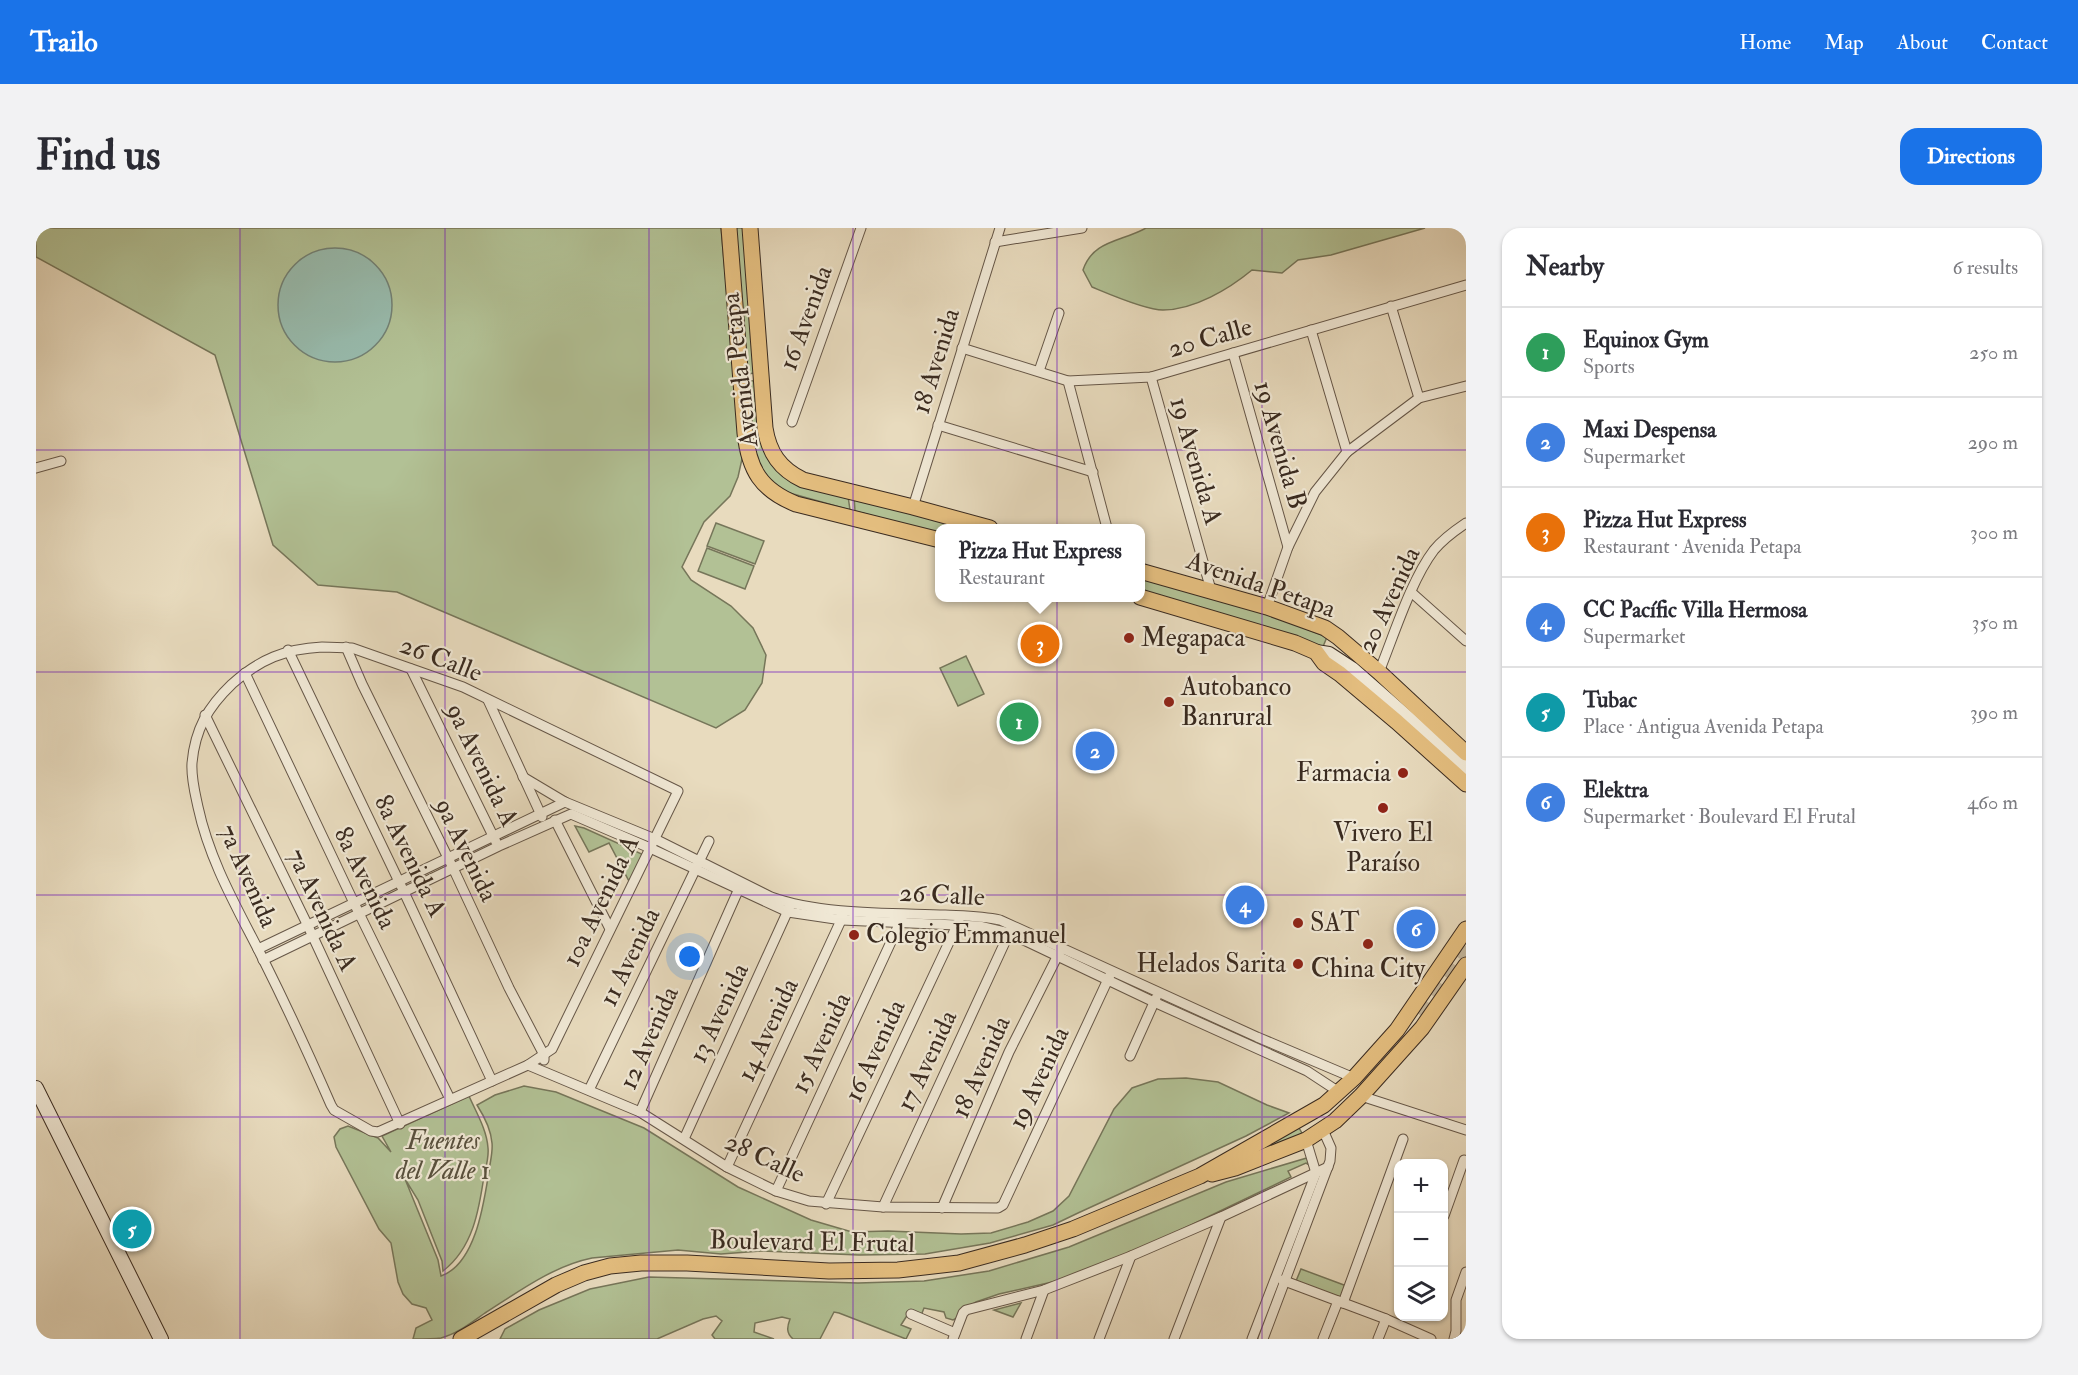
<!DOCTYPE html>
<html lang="en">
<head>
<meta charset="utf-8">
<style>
	body { margin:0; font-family:"IM FELL Double Pica",serif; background:#f2f2f3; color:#2b2b33 }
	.controls { position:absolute; right:18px; bottom:18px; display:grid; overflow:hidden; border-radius:12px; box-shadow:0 2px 4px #0004 }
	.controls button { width:54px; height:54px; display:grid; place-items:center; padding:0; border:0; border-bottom:2px solid #e1e1e2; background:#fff; color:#2b2b33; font:30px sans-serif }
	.you { position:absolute; left:654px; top:729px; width:21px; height:21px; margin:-15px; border:4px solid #fff; border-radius:50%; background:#1a73e8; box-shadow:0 0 0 9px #1a73e833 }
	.badge { display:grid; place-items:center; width:39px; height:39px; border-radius:50%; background:#1a73e8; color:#fff; font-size:20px; font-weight:700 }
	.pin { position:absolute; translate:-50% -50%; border:3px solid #fff; box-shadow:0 2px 6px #0006 }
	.popup { position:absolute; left:899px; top:296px; width:210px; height:78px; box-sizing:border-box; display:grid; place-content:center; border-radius:12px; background:#fff; filter:drop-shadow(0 2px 4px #0005); font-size:20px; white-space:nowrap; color:#7c7c81 }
	.popup b { font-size:22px; color:#2b2b33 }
	.popup::after { content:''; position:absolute; left:50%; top:100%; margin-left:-12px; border:12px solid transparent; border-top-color:#fff }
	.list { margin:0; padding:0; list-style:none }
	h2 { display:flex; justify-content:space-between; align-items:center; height:78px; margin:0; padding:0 24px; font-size:26px }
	h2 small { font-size:20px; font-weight:400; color:#7c7c81 }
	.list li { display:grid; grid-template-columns:39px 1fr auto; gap:18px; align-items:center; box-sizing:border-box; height:90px; padding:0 24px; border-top:2px solid #e1e1e2 }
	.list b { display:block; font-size:22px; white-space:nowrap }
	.list p { margin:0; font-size:20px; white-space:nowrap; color:#7c7c81 }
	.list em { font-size:20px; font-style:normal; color:#7c7c81 }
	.icon { flex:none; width:33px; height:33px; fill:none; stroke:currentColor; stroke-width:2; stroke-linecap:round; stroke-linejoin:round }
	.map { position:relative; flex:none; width:1430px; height:1111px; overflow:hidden; border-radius:18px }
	header { display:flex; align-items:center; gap:36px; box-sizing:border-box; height:84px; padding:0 30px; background:#1a73e8; color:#fff }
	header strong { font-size:28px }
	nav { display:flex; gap:33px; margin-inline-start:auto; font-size:21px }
	.intro { display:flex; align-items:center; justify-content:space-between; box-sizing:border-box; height:144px; padding:0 36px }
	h1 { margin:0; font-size:42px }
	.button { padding:15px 27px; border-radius:18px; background:#1a73e8; color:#fff; font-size:21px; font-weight:700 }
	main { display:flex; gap:36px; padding:0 36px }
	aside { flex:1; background:#fff; border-radius:18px; box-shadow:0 2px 4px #0004 }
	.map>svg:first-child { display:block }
	.green { fill:#b2c195; stroke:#76765a; stroke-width:1.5 }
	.water { fill:#98bbad; stroke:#728175; stroke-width:1.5 }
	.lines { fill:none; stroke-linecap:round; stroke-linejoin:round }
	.primary-tunnel { stroke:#c5b89e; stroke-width:15; stroke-dasharray:15 8; stroke-linecap:butt }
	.minor-casing { stroke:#665748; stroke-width:11 }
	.secondary-casing { stroke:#3a2b20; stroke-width:16 }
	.primary-casing { stroke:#3a2b20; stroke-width:17 }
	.minor { stroke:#f0e8d5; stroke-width:9 }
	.secondary { stroke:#f0e8d5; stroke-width:14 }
	.primary { stroke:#e4be7f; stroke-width:15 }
	.grid { fill:none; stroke:#7b2cbf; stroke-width:1.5; stroke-opacity:0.55 }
	.poi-dot { fill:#8f2418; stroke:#f0e8d5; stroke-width:2 }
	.labels { text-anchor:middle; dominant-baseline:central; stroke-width:4.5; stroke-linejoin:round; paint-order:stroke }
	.street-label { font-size:26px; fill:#3a2b20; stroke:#f0e8d5 }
	.poi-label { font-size:26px; fill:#3a2b20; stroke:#f0e8d5; text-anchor:start }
	.park-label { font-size:26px; font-style:italic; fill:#58503d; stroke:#f0e8d5 }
</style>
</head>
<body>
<header>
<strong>Trailo</strong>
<nav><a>Home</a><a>Map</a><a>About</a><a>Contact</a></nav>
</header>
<div class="intro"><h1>Find us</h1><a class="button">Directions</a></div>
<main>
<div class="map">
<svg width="1430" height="1111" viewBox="0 0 1430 1111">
	<rect width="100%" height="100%" fill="#e8dbbe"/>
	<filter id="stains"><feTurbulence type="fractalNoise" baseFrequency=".00333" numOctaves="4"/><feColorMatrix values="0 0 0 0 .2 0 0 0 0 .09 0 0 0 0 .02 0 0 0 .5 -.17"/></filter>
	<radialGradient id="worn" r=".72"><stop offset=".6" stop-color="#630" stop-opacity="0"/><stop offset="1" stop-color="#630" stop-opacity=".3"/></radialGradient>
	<g class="green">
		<polygon points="0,0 685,0 706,231 702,249 694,268 668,294 646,339 655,352 695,378 717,400 730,427 726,455 709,482 680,500 361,364 282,357 237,317 179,127 0,29"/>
		<polygon points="698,0 710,0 721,145 708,146"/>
		<path d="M 1110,0 L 1389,0 L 1295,27 L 1262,32 L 1246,45 L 1216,42 C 1193,61 1158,82 1127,82 C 1109,82 1073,66 1056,59 L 1047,42 C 1057,12 1085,14 1110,0 Z"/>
		<polygon points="722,152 732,227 812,268 814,282 743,262 722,241 709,154"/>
		<polygon points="818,268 937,300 904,300 903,306 819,283"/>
		<polygon points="680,295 728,313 719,336 671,318"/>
		<polygon points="671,320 718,338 709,361 662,343"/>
		<polygon points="1104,346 1179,365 1291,409 1286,421 1105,363"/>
		<polygon points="930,428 948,466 922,478 904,440"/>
		<polygon points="539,598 548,600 608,627 594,655 573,615 553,624"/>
		<path d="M 1150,850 L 1182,854 L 1231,877 L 1253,885 L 1210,908 L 1042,985 L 1017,997 L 954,1015 L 889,1026 L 823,1027 L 725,1023 L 685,1026 L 642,1022 L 556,1030 C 517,1038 482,1064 449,1085 C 436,1094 421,1106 405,1110 C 397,1111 386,1111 377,1111 L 380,1100 L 396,1092 L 390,1080 L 376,1076 L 367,1066 L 362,1054 L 355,1015 L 343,1001 L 300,919 L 298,909 L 304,901 L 312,898 L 342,910 L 355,924 L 346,908 L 433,868 C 440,884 451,902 452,920 C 453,929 450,939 448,948 C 443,982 437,1020 407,1043 L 406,1033 L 382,972 L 369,951 L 402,1032 L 405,1048 C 440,1036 448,974 453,943 C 454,934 457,924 456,915 C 455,901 448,888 441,877 L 459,867 L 488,858 L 520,864 L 608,900 L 702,959 L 775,992 L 816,1004 L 852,1003 L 925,1006 L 955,1005 L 992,994 L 1017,983 L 1033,968 L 1078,881 L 1096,860 L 1122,851 Z"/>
		<polygon points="1262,898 1267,907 1198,933"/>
		<path d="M 1274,929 L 1275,938 L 1270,935 L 1252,943 L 1255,949 L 1105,1021 L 1025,1052 L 963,1066 L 940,1074 L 930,1080 L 925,1088 L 917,1092 L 910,1090 L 908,1084 L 888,1080 L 884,1090 L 872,1086 L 865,1097 L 875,1101 L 870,1111 L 803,1085 L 798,1084 L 784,1111 L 757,1111 C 750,1105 751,1099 754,1091 L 746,1089 L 719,1095 L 718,1104 L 738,1111 L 679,1111 L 676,1107 L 686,1093 L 680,1088 L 667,1091 L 621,1111 L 464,1111 L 469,1101 L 503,1082 L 554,1061 L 613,1049 L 822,1055 L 888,1053 L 953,1043 L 1033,1019 L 1190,954 Z"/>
		<polygon points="1265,1041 1316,1060 1311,1073 1260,1053"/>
		<polygon points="985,1075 977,1089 958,1082"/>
	</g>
	<circle class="water" cx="299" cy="77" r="57"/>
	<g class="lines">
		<polyline class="primary-tunnel" points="1384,787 1430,718"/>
		<defs>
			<g id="minor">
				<polyline points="959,14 1046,0"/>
				<polyline points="1355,78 1383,170"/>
				<polyline points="1275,102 1311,224"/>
				<polyline points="926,120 1032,153 1115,149 1430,57"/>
				<polyline points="1197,125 1252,319"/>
				<polyline points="1003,143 1023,85"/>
				<polyline points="1115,149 1175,362"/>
				<polyline points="1032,153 1071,300"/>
				<polyline points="756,194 825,0"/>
				<polyline points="902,197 1057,244"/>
				<polyline points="0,240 25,233"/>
				<polyline points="877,279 964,0"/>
				<polyline points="1375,364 1430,413"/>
				<polyline points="1231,379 1252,319 1279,264 1311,224 1383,170 1430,158"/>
				<path d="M 286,419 L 316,420 L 427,459 L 642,563 L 516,821 L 492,837 L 342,904 L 335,903 L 298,882 L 295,877 C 274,829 252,781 228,733 C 203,683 174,635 162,579 C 159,565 155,550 156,535 C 159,501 172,479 196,456 C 224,431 249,421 286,419 Z"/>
				<polyline points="310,419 326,456 417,640 473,760 508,827 508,832"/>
				<polyline points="252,422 368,664 456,853"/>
				<polyline points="375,441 460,614"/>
				<path d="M 1343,444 C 1358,407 1375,352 1398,322 C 1407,311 1418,303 1430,295"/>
				<polyline points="209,445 318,675 414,871"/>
				<polyline points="452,472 506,589"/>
				<polyline points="169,487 272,698 364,896"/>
				<path d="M 487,549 L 529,574 L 619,611 L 735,669 C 785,687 855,685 909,687 C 928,688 946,688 964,692 L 1221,809 L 1318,850"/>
				<polyline points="519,592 574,701"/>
				<polyline points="222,721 529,574"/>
				<polyline points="227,732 463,618 535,586 614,620 752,684 806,692 943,698 973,705 1118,774 1271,843 1303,864"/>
				<polyline points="1094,828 1120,770"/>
				<polyline points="492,837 604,884 691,939 740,963 773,973 847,979 962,980 967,977 1074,747"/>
				<polyline points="553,862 673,613"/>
				<polyline points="1325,868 1430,902"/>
				<polyline points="604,884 705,656"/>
				<polyline points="648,911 754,678"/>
				<polyline points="691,939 807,688"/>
				<polyline points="740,963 866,690"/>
				<polyline points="790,976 923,693"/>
				<polyline points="847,979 975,701"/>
				<polyline points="906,980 973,824 1024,723"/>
				<polyline points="1408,988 1428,932"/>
				<polyline points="1246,1052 1350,1091 1395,1111"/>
				<polyline points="1307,1075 1367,911"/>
				<polyline points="875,1086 919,1105"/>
				<polyline points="917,1111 927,1085 930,1082 1008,1062 1095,1028 1185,989 1292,939"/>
				<polyline points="990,1111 1008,1062"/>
				<polyline points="1063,1111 1095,1028"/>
				<polyline points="1138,1111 1185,989"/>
				<polyline points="1216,1111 1280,945 1270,912"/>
				<polyline points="1227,1111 1294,933 1295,920 1287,902"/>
				<polyline points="1287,1111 1302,1073"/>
				<polyline points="1342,1111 1350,1091"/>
				<polyline points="1418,1111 1420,1103 1420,1072 1430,1044"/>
			</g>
			<g id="secondary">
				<polyline points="1280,424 1293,426 1316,441 1430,541"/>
				<polyline points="0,860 125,1111"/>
			</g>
			<g id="primary">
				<path d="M 693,0 L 709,205 C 713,242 725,262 760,276 L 904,312"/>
				<path d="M 714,0 L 729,200 C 733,225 744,241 767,252 L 877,279 L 954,300"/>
				<polyline points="1104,343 1231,379 1289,400 1302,409 1343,444 1430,525"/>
				<polyline points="1104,369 1259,415 1280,424 1288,435 1304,446 1361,494 1430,556"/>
				<polyline points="1176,946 1199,940 1270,912 1299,893 1325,868 1386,800 1430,737"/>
				<polyline points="425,1111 520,1057 548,1045 574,1038 605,1035 651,1035 793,1043 862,1042 923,1035 989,1017 1037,1001 1164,948 1288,877 1318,850 1361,802 1430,701"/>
			</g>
		</defs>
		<use href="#minor" class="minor-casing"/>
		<use href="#secondary" class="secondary-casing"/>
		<use href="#primary" class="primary-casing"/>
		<use href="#minor" class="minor"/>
		<use href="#secondary" class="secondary"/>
		<use href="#primary" class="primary"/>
	</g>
	<path class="grid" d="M 204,0 L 204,1111M 409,0 L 409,1111M 613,0 L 613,1111M 817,0 L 817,1111M 1021,0 L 1021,1111M 1226,0 L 1226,1111M 0,222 L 1430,222M 0,444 L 1430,444M 0,667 L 1430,667M 0,889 L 1430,889"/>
	<g class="poi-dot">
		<circle cx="1093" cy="410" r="6"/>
		<circle cx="1133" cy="474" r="6"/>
		<circle cx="1367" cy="545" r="6"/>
		<circle cx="1347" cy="580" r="6"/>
		<circle cx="1262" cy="695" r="6"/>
		<circle cx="818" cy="707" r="6"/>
		<circle cx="1332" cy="716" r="6"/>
		<circle cx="1262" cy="736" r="6"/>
	</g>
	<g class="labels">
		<g class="street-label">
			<text transform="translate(770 90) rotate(-70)">16 Avenida</text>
			<text transform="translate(1174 110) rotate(-16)">20 Calle</text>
			<text transform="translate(900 133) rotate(-73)">18 Avenida</text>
			<text transform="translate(704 142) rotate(-97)">Avenida Petapa</text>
			<text transform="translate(1244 217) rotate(74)">19 Avenida B</text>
			<text transform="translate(1160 233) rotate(74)">19 Avenida A</text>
			<text transform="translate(1225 357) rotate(19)">Avenida Petapa</text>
			<text transform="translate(1353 372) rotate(-65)">20 Avenida</text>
			<text transform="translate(405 431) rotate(21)">26 Calle</text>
			<text transform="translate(446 537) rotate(64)">9a Avenida A</text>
			<text transform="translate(430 622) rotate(64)">9a Avenida</text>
			<text transform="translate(374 628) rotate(64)">8a Avenida A</text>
			<text transform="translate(212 648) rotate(66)">7a Avenida</text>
			<text transform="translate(329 650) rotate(64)">8a Avenida</text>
			<text transform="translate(906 667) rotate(3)">26 Calle</text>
			<text transform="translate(565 673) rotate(-64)">10a Avenida A</text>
			<text transform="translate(286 682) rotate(65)">7a Avenida A</text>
			<text transform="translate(594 729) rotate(-64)">11 Avenida</text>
			<text transform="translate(683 785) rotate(-65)">13 Avenida</text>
			<text transform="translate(732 802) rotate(-65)">14 Avenida</text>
			<text transform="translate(613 810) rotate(-66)">12 Avenida</text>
			<text transform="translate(785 815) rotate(-65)">15 Avenida</text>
			<text transform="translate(839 823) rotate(-65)">16 Avenida</text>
			<text transform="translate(891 833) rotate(-65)">17 Avenida</text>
			<text transform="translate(945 839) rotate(-66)">18 Avenida</text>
			<text transform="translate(1003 850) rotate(-65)">19 Avenida</text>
			<text transform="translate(729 930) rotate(25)">28 Calle</text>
			<text transform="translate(776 1014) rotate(1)">Boulevard El Frutal</text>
		</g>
		<g class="poi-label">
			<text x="1105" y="410">Megapaca</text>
			<text x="1145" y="459">Autobanco<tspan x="1145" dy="30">Banrural</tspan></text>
			<text x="1355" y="545" text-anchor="end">Farmacia</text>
			<text x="1347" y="605" text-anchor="middle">Vivero El<tspan x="1347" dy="30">Paraíso</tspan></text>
			<text x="1274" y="695">SAT</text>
			<text x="830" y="707">Colegio Emmanuel</text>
			<text x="1250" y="736" text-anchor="end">Helados Sarita</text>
			<text x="1332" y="741" text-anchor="middle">China City</text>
		</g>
		<g class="park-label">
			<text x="407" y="913">Fuentes<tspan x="407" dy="30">del Valle 1</tspan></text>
		</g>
	</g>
	<rect width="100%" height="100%" filter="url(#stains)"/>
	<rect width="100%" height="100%" fill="url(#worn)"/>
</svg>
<div class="controls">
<button>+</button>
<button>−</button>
<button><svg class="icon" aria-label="layers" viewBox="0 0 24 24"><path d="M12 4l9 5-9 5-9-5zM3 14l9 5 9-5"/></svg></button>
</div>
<div class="you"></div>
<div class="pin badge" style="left:983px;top:494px;background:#2e9e5b">1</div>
<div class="pin badge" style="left:1059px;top:523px;background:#3f7fe0">2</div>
<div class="pin badge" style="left:1004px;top:416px;background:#e8710a">3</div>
<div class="popup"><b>Pizza Hut Express</b>Restaurant</div>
<div class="pin badge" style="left:1209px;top:677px;background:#3f7fe0">4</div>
<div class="pin badge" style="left:96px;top:1001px;background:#0f9aa8">5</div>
<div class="pin badge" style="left:1380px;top:701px;background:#3f7fe0">6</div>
</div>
<aside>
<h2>Nearby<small>6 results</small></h2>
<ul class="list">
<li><span class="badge" style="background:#2e9e5b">1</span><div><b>Equinox Gym</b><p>Sports</p></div><em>250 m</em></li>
<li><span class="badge" style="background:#3f7fe0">2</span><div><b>Maxi Despensa</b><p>Supermarket</p></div><em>290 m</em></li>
<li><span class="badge" style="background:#e8710a">3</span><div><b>Pizza Hut Express</b><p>Restaurant · Avenida Petapa</p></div><em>300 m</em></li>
<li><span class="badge" style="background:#3f7fe0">4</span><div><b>CC Pacífic Villa Hermosa</b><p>Supermarket</p></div><em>350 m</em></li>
<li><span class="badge" style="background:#0f9aa8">5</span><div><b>Tubac</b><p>Place · Antigua Avenida Petapa</p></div><em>390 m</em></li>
<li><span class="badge" style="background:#3f7fe0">6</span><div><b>Elektra</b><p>Supermarket · Boulevard El Frutal</p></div><em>460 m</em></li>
</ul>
</aside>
</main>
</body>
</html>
